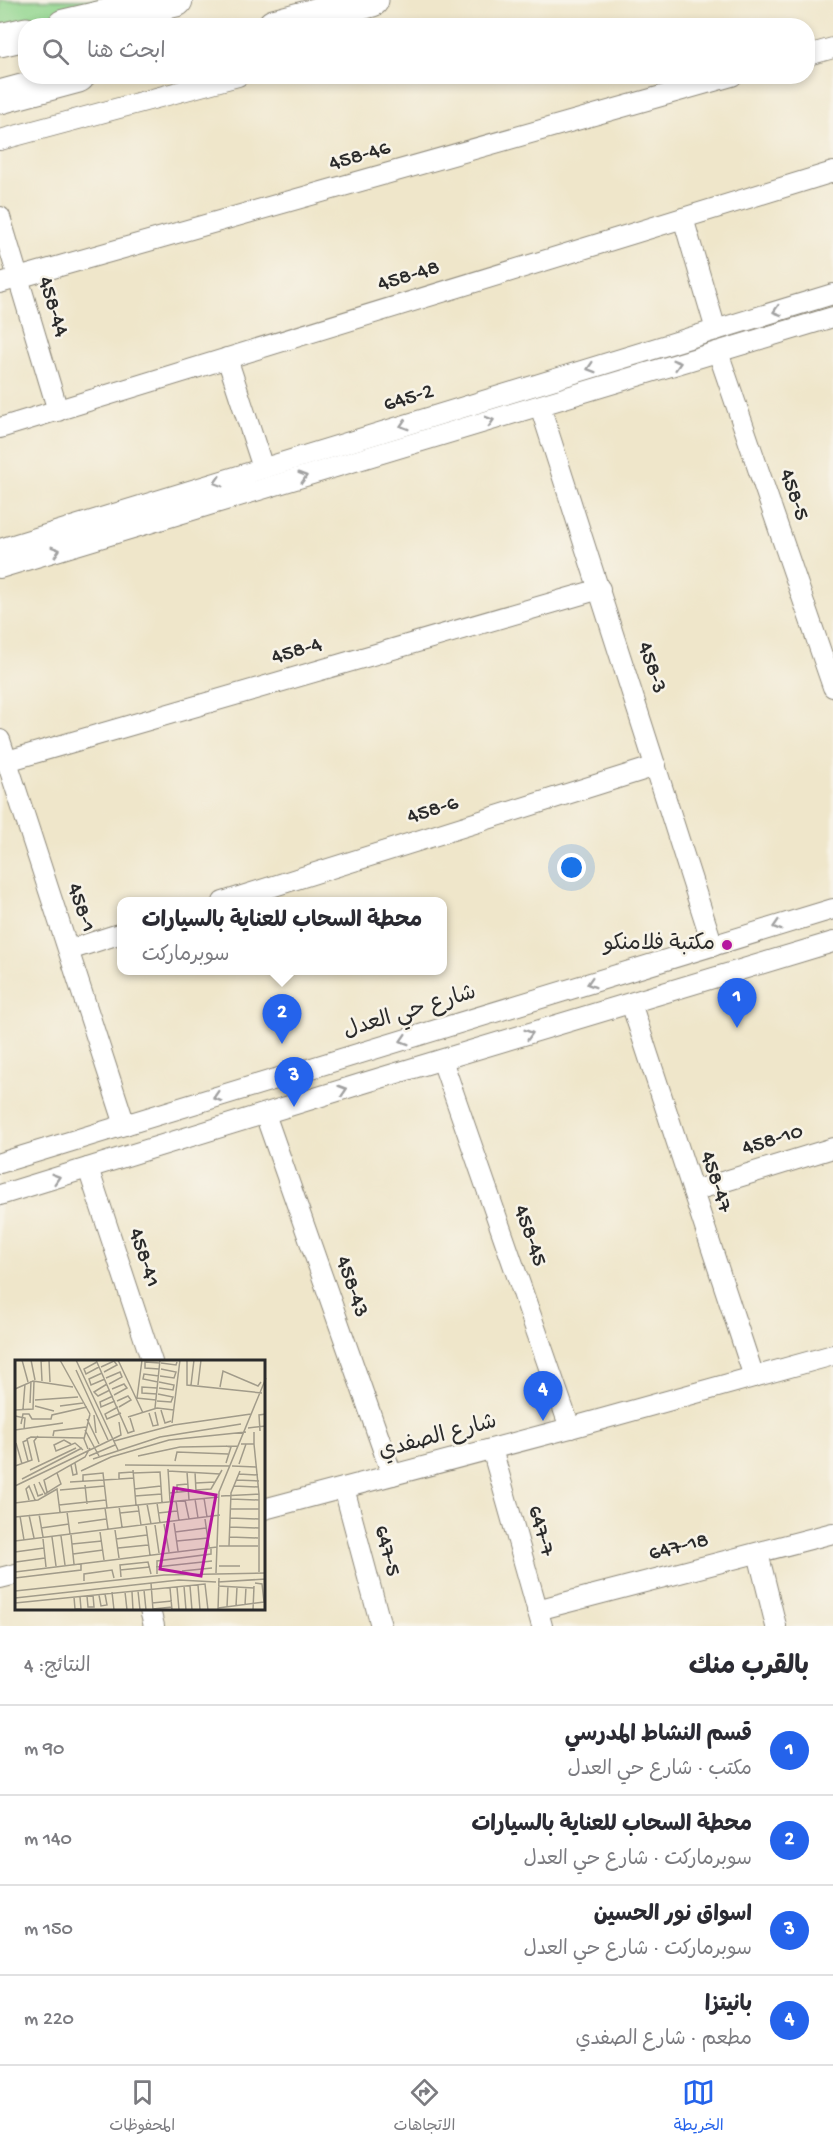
<!DOCTYPE html>
<html lang="ar">
<head>
<meta charset="utf-8">
<style>
	body { margin:0; font-family:"Gochi Hand","Playpen Sans Arabic",sans-serif; background:#f2f2f3; color:#2b2b33; direction:rtl }
	.you { position:absolute; left:572px; top:868px; width:21px; height:21px; margin:-15px; border:4px solid #fff; border-radius:50%; background:#1a73e8; box-shadow:0 0 0 9px #1a73e833 }
	.badge { display:grid; place-items:center; width:39px; height:39px; border-radius:50%; background:#2563eb; color:#fff; font-size:20px; font-weight:700 }
	.pin { position:absolute; translate:-50% -50px; filter:drop-shadow(0 2px 3px #0008) }
	.pin::after { content:''; position:absolute; top:32px; width:21px; height:18px; background:inherit; clip-path:polygon(0 0,100% 0,50% 100%) }
	.popup { position:absolute; left:117px; top:897px; width:330px; height:78px; box-sizing:border-box; display:grid; place-content:center; border-radius:12px; background:#fff; filter:drop-shadow(0 2px 4px #0005); font-size:20px; white-space:nowrap; color:#7c7c81 }
	.popup b { font-size:22px; color:#2b2b33 }
	.popup::after { content:''; position:absolute; left:50%; top:100%; margin-left:-12px; border:12px solid transparent; border-top-color:#fff }
	.list { margin:0; padding:0; list-style:none }
	h2 { display:flex; justify-content:space-between; align-items:center; height:78px; margin:0; padding:0 24px; font-size:26px }
	h2 small { font-size:20px; font-weight:400; color:#7c7c81 }
	.list li { display:grid; grid-template-columns:39px 1fr auto; gap:18px; align-items:center; box-sizing:border-box; height:90px; padding:0 24px; border-top:2px solid #e1e1e2 }
	.list b { display:block; font-size:22px; white-space:nowrap }
	.list p { margin:0; font-size:20px; white-space:nowrap; color:#7c7c81 }
	.list em { font-size:20px; font-style:normal; color:#7c7c81 }
	.icon { flex:none; width:33px; height:33px; fill:none; stroke:currentColor; stroke-width:2; stroke-linecap:round; stroke-linejoin:round }
	.map { position:relative; flex:none; width:833px; height:1626px; overflow:hidden; direction:ltr }
	.search { position:absolute; background:#fff; box-shadow:0 3px 9px #0003; left:18px; right:18px; top:18px; height:66px; display:flex; align-items:center; gap:15px; box-sizing:border-box; padding:0 21px; border-radius:24px; color:#7c7c81; font-size:22px }
	.sheet { height:438px; background:#fff }
	nav { display:flex; justify-content:space-around; align-items:center; box-sizing:border-box; height:84px; border-top:2px solid #e1e1e2; background:#fff; font-size:16px; color:#7c7c81 }
	nav a { display:grid; justify-items:center; gap:3px }
	nav .on { color:#2563eb }
	.map>svg:first-child { display:block }
	.green { fill:#92d68f; stroke:#5e805d; stroke-width:1.5 }
	.lines { fill:none; stroke-linecap:round; stroke-linejoin:round }
	.street-casing { stroke:#8d887a; stroke-width:22 }
	.highway-casing { stroke:#8d887a; stroke-width:35 }
	.street { stroke:#fff; stroke-width:20 }
	.highway { stroke:#fff; stroke-width:33 }
	.oneway { stroke:#a0a0a0 }
	.poi-dot { fill:#b5179e; stroke:#f7f3e8; stroke-width:2 }
	.labels { text-anchor:middle; dominant-baseline:central; stroke-width:5; stroke-linejoin:round; paint-order:stroke }
	.street-label { font-size:22px; fill:#2b2b2b; stroke:#f7f3e8 }
	.poi-label { font-size:22px; fill:#2b2b2b; stroke:#f7f3e8; text-anchor:end }
	.inset-road { fill:none; stroke:#a19b8a; stroke-width:1.5 }
	.view { fill:#b5179e; fill-opacity:0.15; stroke:#b5179e; stroke-width:3 }
	.inset-edge { fill:none; stroke:#2b2b2b; stroke-width:3 }
</style>
</head>
<body>
<div class="map">
<svg width="833" height="1626" viewBox="0 0 833 1626">
	<rect width="100%" height="100%" fill="#f7f3e8"/>
	<filter id="ink" filterUnits="userSpaceOnUse"><feTurbulence type="fractalNoise" baseFrequency=".0167" numOctaves="2"/><feDisplacementMap in="SourceGraphic" scale="12" xChannelSelector="R" yChannelSelector="G"/><feConvolveMatrix kernelMatrix="1 2 1 2 8 2 1 2 1" color-interpolation-filters="sRGB"/></filter>
	<filter id="wash" filterUnits="userSpaceOnUse"><feTurbulence type="fractalNoise" baseFrequency=".008" numOctaves="4" result="noise"/><feDisplacementMap in="SourceGraphic" scale="24" xChannelSelector="R" yChannelSelector="G"/><feGaussianBlur stdDeviation="1.35" result="paint"/><feColorMatrix in="noise" values="0 0 0 0 0 0 0 0 0 0 0 0 0 0 0 0 0 1.4 0 .05"/><feComposite in="paint" operator="in"/></filter>
	<g filter="url(#wash)">
		<rect width="100%" height="100%" fill="#efe6ca"/>
		<polygon class="green" points="0,0 139,0 0,31"/>
	</g>
	<g filter="url(#ink)">
		<g class="lines">
			<defs>
				<g id="street">
					<polyline points="808,55 833,48"/>
					<polyline points="0,140 238,76"/>
					<polyline points="0,217 58,411"/>
					<polyline points="683,218 716,330"/>
					<polyline points="0,283 732,76"/>
					<polyline points="718,352 833,687"/>
					<polyline points="227,358 263,468"/>
					<polyline points="540,406 713,946"/>
					<polyline points="0,428 833,172"/>
					<polyline points="0,549 833,294"/>
					<polyline points="0,568 833,317"/>
					<polyline points="0,740 125,1125"/>
					<polyline points="7,761 600,589"/>
					<polyline points="223,902 656,766"/>
					<polyline points="69,950 122,933"/>
					<polyline points="631,1003 754,1377"/>
					<polyline points="442,1060 570,1428"/>
					<polyline points="265,1114 392,1475"/>
					<polyline points="0,1163 833,909"/>
					<polyline points="88,1168 152,1362"/>
					<polyline points="693,1191 833,1148"/>
					<polyline points="0,1195 367,1082 833,942"/>
					<polyline points="492,1449 542,1626"/>
					<polyline points="344,1488 381,1626"/>
					<polyline points="264,1509 570,1428 833,1355"/>
					<polyline points="758,1553 776,1626"/>
					<polyline points="0,1578 16,1574"/>
					<polyline points="150,1610 154,1626"/>
					<polyline points="537,1610 833,1533"/>
				</g>
				<g id="highway">
					<polyline points="64,26 176,0"/>
					<polyline points="274,26 372,0"/>
					<polyline points="0,40 26,34"/>
					<polyline points="0,97 78,76"/>
				</g>
			</defs>
			<use href="#street" class="street-casing"/>
			<use href="#highway" class="highway-casing"/>
			<use href="#street" class="street"/>
			<use href="#highway" class="highway"/>
		</g>
		<defs><path id="oneway-chevron" d="M-2-3.5L2.5 0L-2 3.5" fill="none" stroke-width="1.6" stroke-linecap="round" stroke-linejoin="round" transform="scale(1.5)"/></defs>
		<g class="oneway">
			<use href="#oneway-chevron" transform="translate(777 311) rotate(163)"/>
			<use href="#oneway-chevron" transform="translate(677 364) rotate(-17)"/>
			<use href="#oneway-chevron" transform="translate(591 368) rotate(163)"/>
			<use href="#oneway-chevron" transform="translate(490 421) rotate(-17)"/>
			<use href="#oneway-chevron" transform="translate(404 425) rotate(163)"/>
			<use href="#oneway-chevron" transform="translate(303 477) rotate(-17)"/>
			<use href="#oneway-chevron" transform="translate(218 482) rotate(163)"/>
			<use href="#oneway-chevron" transform="translate(56 551) rotate(-17)"/>
			<use href="#oneway-chevron" transform="translate(777 926) rotate(163)"/>
			<use href="#oneway-chevron" transform="translate(591 983) rotate(163)"/>
			<use href="#oneway-chevron" transform="translate(529 1034) rotate(-17)"/>
			<use href="#oneway-chevron" transform="translate(404 1040) rotate(163)"/>
			<use href="#oneway-chevron" transform="translate(343 1090) rotate(-18)"/>
			<use href="#oneway-chevron" transform="translate(217 1097) rotate(163)"/>
			<use href="#oneway-chevron" transform="translate(56 1178) rotate(-17)"/>
		</g>
	</g>
	<circle class="poi-dot" cx="727" cy="945" r="6"/>
	<g class="labels">
		<g class="street-label">
			<text transform="translate(360 157) rotate(-16)">458-46</text>
			<text transform="translate(409 277) rotate(-17)">458-48</text>
			<text transform="translate(52 307) rotate(73)">458-44</text>
			<text transform="translate(409 399) rotate(-17)">645-2</text>
			<text transform="translate(793 495) rotate(71)">458-5</text>
			<text transform="translate(297 652) rotate(-16)">458-4</text>
			<text transform="translate(651 668) rotate(72)">458-3</text>
			<text transform="translate(433 811) rotate(-17)">458-6</text>
			<text transform="translate(80 908) rotate(72)">458-1</text>
			<text transform="translate(410 1013) rotate(-17)">شارع حي العدل</text>
			<text transform="translate(773 1141) rotate(-17)">458-10</text>
			<text transform="translate(715 1182) rotate(72)">458-47</text>
			<text transform="translate(529 1236) rotate(71)">458-45</text>
			<text transform="translate(143 1258) rotate(72)">458-41</text>
			<text transform="translate(351 1287) rotate(71)">458-43</text>
			<text transform="translate(438 1438) rotate(-15)">شارع الصفدي</text>
			<text transform="translate(540 1531) rotate(74)">647-7</text>
			<text transform="translate(679 1548) rotate(-14)">647-18</text>
			<text transform="translate(386 1551) rotate(75)">647-5</text>
		</g>
		<g class="poi-label">
			<text x="715" y="945">مكتبة فلامنكو</text>
		</g>
	</g>
	<g transform="translate(15 1360)">
		<rect width="250" height="250" fill="#efe6ca"/>
		<path class="inset-road" d="M 7,0 L 13,22M 16,0 L 20,20M 26,0 L 27,21M 45,0 L 75,54M 61,0 L 103,90M 81,0 L 113,73 L 119,71 L 115,58M 103,0 L 128,53M 172,0 L 172,25 L 247,33M 26,1 L 34,0 L 35,22M 82,2 L 69,9 L 71,14 L 84,7M 146,3 L 161,5 L 162,2M 86,7 L 99,1 L 102,5 L 89,12M 144,9 L 130,8 L 130,2 L 145,3M 61,10 L 93,80M 87,13 L 74,19 L 76,25 L 90,19M 145,16 L 159,18 L 161,12 L 146,9M 91,18 L 105,12 L 107,17 L 94,24M 143,22 L 128,19 L 129,14 L 144,16M 92,24 L 79,32 L 83,36 L 95,30M 176,25 L 179,0M 183,25 L 186,0M 205,27 L 208,11 L 243,26 L 246,22M 144,28 L 158,30 L 159,25 L 144,22M 0,29 L 18,21 L 58,27M 97,29 L 109,24 L 112,28 L 99,35M 142,34 L 127,33 L 127,27 L 142,28M 98,36 L 85,42 L 86,47 L 100,41M 121,38 L 141,40M 122,38 L 127,0M 20,40 L 63,37M 102,41 L 113,36 L 116,40 L 104,47M 142,41 L 156,42 L 158,37 L 143,34M 15,43 L 16,21M 20,46 L 39,51M 45,46 L 68,43M 103,47 L 90,54 L 92,59 L 106,53M 140,48 L 145,0M 8,49 L 10,24M 0,50 L 18,49 L 19,21M 146,50 L 150,63 L 156,61M 134,53 L 138,66 L 143,65 L 140,52M 79,55 L 81,73M 0,56 L 10,58 L 9,69M 113,57 L 142,48 L 159,50M 72,59 L 84,84M 157,63 L 165,0M 6,64 L 8,54 L 14,54 L 17,59 L 36,59 L 37,55 L 72,47M 233,68 L 251,66M 0,70 L 48,63M 70,70 L 84,96M 245,71 L 244,55 L 251,54M 23,76 L 19,81 L 24,102M 38,76 L 39,71 L 71,67M 12,80 L 8,82 L 13,101M 99,81 L 159,65 L 236,54M 1,83 L 7,104M 56,84 L 49,80 L 39,85 L 41,91 L 60,83 L 68,90M 226,84 L 239,84 L 239,72M 239,84 L 244,134 L 244,212M 73,89 L 69,79 L 75,54M 74,96 L 100,85M 123,96 L 165,87 L 223,86M 78,99 L 145,77 L 226,64M 160,101 L 162,92 L 213,94M 211,103 L 216,87 L 211,86M 224,104 L 231,84M 56,105 L 58,115 L 62,114 L 60,103M 110,105 L 215,106M 0,106 L 17,100 L 12,79 L 16,77 L 69,78M 217,106 L 242,107M 153,109 L 155,141M 15,110 L 61,88M 118,110 L 121,145M 66,111 L 96,97 L 154,80 L 231,72M 153,111 L 205,114M 172,112 L 174,140M 180,112 L 181,131M 118,113 L 145,112 L 147,142M 224,114 L 243,115M 7,119 L 67,88M 104,119 L 104,113 L 118,112M 89,120 L 119,118M 221,120 L 244,121M 68,121 L 68,115 L 88,113 L 92,148M 24,122 L 30,134 L 46,124 L 42,113M 55,122 L 89,120M 181,123 L 200,122M 19,124 L 23,136 L 28,134M 70,125 L 72,144M 0,126 L 106,75 L 104,62M 219,126 L 244,127M 119,129 L 146,126M 45,130 L 90,126M 181,130 L 196,129 L 207,110M 32,132 L 29,120 L 70,97 L 75,88M 162,132 L 162,125 L 173,124M 155,133 L 174,131M 120,136 L 147,134M 206,136 L 244,134M 189,138 L 192,157M 180,139 L 183,158M 216,139 L 244,140M 14,140 L 11,129 L 14,126 L 20,140M 170,140 L 174,159M 161,141 L 164,161M 0,143 L 23,140 L 42,129 L 45,152M 142,143 L 145,163M 132,144 L 136,164M 44,145 L 91,140M 123,145 L 126,165M 104,146 L 107,167M 90,148 L 93,169M 216,149 L 244,149M 52,152 L 55,174M 105,153 L 124,151M 143,153 L 162,151M 24,154 L 28,177M 14,155 L 19,178M 5,156 L 9,180M 0,157 L 204,137M 215,158 L 244,159M 190,159 L 194,187M 63,163 L 91,159M 159,163 L 163,191M 149,164 L 154,192M 140,165 L 144,193M 131,166 L 135,195M 215,167 L 244,168M 26,168 L 54,164M 100,170 L 104,198M 85,172 L 89,200M 160,172 L 191,168M 56,175 L 59,204M 46,176 L 50,205M 37,177 L 41,206M 215,177 L 243,178M 28,179 L 31,207M 101,179 L 132,175M 0,181 L 205,155M 162,181 L 193,178M 57,184 L 87,181M 204,186 L 243,186M 214,186 L 216,133 L 225,111M 103,188 L 133,185M 0,192 L 29,188M 58,194 L 88,190M 1,202 L 30,198M 204,206 L 225,206M 141,207 L 197,201M 105,210 L 135,207M 167,211 L 197,208M 0,212 L 202,187M 201,213 L 204,132 L 251,18M 142,214 L 142,201 L 196,194 L 196,188M 106,217 L 105,205 L 133,202 L 136,214M 0,218 L 66,210 L 66,204M 69,221 L 69,214 L 97,210 L 99,218M 203,222 L 251,219M 136,223 L 138,250M 183,225 L 185,250M 169,226 L 171,250M 175,226 L 177,250M 203,226 L 239,228M 162,227 L 164,250M 155,228 L 157,250M 129,230 L 131,250M 0,231 L 149,215 L 251,213M 123,231 L 125,250M 97,232 L 99,250M 110,232 L 112,250M 117,232 L 118,250M 84,235 L 86,246 L 92,245 L 90,234M 72,236 L 73,247 L 79,247 L 78,235M 59,237 L 60,249 L 66,249 L 65,237M 0,238 L 164,220 L 201,222M 0,243 L 190,224 L 193,250M 137,243 L 157,241M 230,245 L 231,227M 221,246 L 222,227M 212,247 L 213,226M 203,248 L 249,242 L 247,224 L 240,223M 138,249 L 157,247M 203,250 L 204,218M 238,250 L 239,226"/>
		<path class="view" d="M 159,128 L 201,135 L 186,216 L 145,209 Z"/>
		<rect width="250" height="250" class="inset-edge"/>
	</g>
</svg>
<div class="you"></div>
<div class="pin badge" style="left:737px;top:1028px">1</div>
<div class="pin badge" style="left:282px;top:1044px">2</div>
<div class="popup"><b>محطة السحاب للعناية بالسيارات</b>سوبرماركت</div>
<div class="pin badge" style="left:294px;top:1107px">3</div>
<div class="pin badge" style="left:543px;top:1421px">4</div>
<div class="search"><svg class="icon" aria-label="search" viewBox="0 0 24 24"><circle cx="10" cy="10" r="6"/><path d="M15 15l6 6"/></svg>ابحث هنا</div>
</div>
<section class="sheet">
<h2>بالقرب منك<small>النتائج: 4</small></h2>
<ul class="list">
<li><span class="badge">1</span><div><b>قسم النشاط المدرسي</b><p>مكتب · شارع حي العدل</p></div><em>90 m</em></li>
<li><span class="badge">2</span><div><b>محطة السحاب للعناية بالسيارات</b><p>سوبرماركت · شارع حي العدل</p></div><em>140 m</em></li>
<li><span class="badge">3</span><div><b>اسواق نور الحسين</b><p>سوبرماركت · شارع حي العدل</p></div><em>150 m</em></li>
<li><span class="badge">4</span><div><b>بانيتزا</b><p>مطعم · شارع الصفدي</p></div><em>220 m</em></li>
</ul>
</section>
<nav>
<a class="on"><svg class="icon" aria-label="map" viewBox="0 0 24 24"><path d="M3 6l6-2 6 2 6-2v14l-6 2-6-2-6 2zM9 4v14M15 6v14"/></svg>الخريطة</a>
<a><svg class="icon" aria-label="directions" viewBox="0 0 24 24"><path d="M12 3l9 9-9 9-9-9zM9 14v-3h6M13 9l2 2-2 2"/></svg>الاتجاهات</a>
<a><svg class="icon" aria-label="saved" viewBox="0 0 24 24"><path d="M7 4h10v16l-5-4-5 4z"/></svg>المحفوظات</a>
</nav>
</body>
</html>
